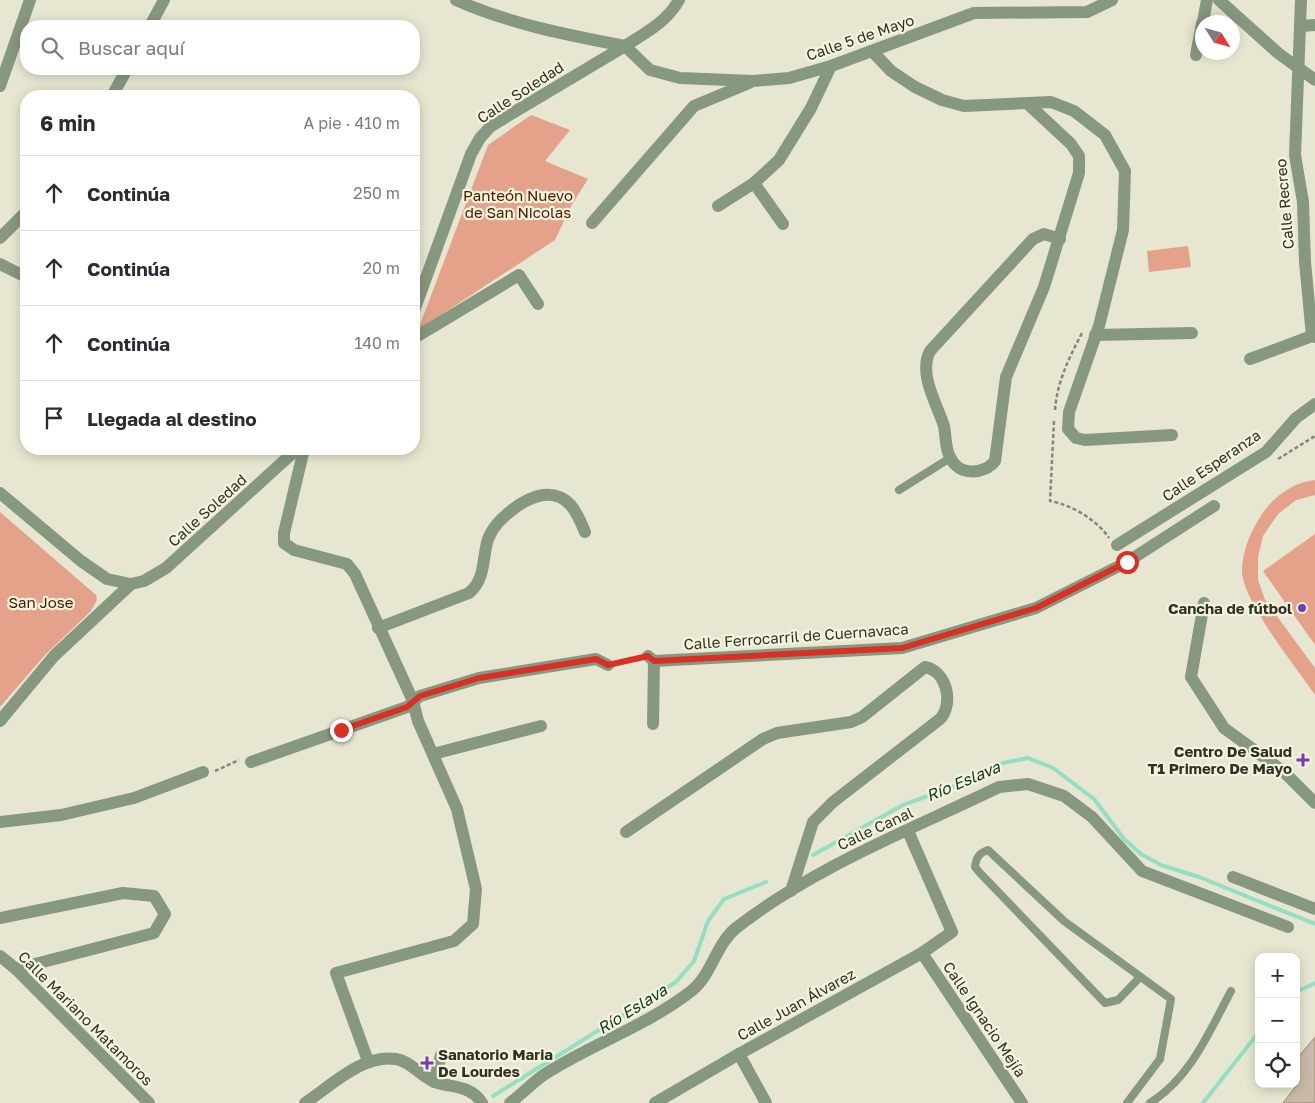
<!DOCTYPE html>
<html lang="es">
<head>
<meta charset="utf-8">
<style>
	body { margin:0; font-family:"Golos Text",sans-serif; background:#f7f7f7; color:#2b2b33 }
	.controls { position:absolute; right:15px; bottom:15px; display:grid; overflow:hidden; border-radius:10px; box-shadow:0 2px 12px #0003 }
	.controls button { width:45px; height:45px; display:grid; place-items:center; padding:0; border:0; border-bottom:1px solid #e1e1e2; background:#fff; color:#2b2b33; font:25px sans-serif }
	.compass { position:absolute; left:1195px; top:15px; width:45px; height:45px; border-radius:50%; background:#fff; box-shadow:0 2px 12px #0003; rotate:127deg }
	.stop { position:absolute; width:15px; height:15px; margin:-11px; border:4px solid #d93025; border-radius:50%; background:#fff }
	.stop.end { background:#d93025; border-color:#fff; box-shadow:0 1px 5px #0008 }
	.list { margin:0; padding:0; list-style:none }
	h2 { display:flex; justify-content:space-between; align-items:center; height:65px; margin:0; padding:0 20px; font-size:21px }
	h2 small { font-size:16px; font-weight:400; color:#7c7c81 }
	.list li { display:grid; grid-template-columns:32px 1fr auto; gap:15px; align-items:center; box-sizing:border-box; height:75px; padding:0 20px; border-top:1px solid #e1e1e2 }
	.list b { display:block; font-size:19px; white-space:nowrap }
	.list em { font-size:16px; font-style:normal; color:#7c7c81 }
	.icon { flex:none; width:28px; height:28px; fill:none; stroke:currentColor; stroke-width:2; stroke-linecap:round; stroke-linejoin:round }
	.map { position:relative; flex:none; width:1315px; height:1103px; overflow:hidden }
	.search { position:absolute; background:#fff; box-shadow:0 2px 12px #0003; left:20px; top:20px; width:400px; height:55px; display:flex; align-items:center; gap:12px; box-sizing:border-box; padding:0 18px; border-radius:20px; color:#7c7c81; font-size:19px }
	.panel { position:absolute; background:#fff; box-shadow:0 2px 12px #0003; left:20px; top:90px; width:400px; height:365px; border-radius:20px }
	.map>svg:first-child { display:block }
	.green { fill:#e4a28a }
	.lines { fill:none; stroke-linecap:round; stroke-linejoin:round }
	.stream { stroke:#93dfc4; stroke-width:4 }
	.building { fill:#c9baa8; stroke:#958776 }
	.path { stroke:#868576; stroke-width:2.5; stroke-dasharray:4 2.5; stroke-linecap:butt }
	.service { stroke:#879881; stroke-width:8 }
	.minor { stroke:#879881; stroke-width:12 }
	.tertiary { stroke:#879881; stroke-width:12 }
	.route { stroke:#d93025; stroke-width:6 }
	.poi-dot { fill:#793bb0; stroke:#f4f4dd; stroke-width:2 }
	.labels { text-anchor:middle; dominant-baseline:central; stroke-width:4.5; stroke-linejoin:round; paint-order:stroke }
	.street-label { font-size:15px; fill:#303027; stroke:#f4f4dd }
	.park-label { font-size:15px; fill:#4f1600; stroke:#f4f4dd }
	.poi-label { font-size:15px; font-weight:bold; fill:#303027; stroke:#f4f4dd; text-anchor:end }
	.water-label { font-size:16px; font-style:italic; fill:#13362b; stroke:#f4f4dd }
</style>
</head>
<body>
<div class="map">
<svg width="1315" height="1103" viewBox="0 0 1315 1103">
	<rect width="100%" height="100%" fill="#e7e6d0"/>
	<g class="green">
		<polygon points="531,115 570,130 545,161 588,179 571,206 555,240 418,330 488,145"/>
		<polygon points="1188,246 1191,267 1149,272 1147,251"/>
		<path d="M 1315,480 L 1315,495 L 1296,500 L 1278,514 L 1263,536 L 1258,557 L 1258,580 L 1265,600 L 1315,668 L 1315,695 C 1297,668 1241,600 1242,570 C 1243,548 1251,531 1262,514 C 1274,496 1294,482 1315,480 Z"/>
		<polygon points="0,512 96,595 97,600 91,611 45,655 0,707"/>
		<polygon points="1315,534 1315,645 1263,571"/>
	</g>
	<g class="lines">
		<g class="stream">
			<polyline points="813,855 903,805 955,786 998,764 1028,758 1053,768 1094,799 1124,839 1141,854 1161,865 1199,877 1315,924"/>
			<polyline points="1296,992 1315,983"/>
			<polyline points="493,1096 676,982 694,961 708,921 724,899 766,882"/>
			<polyline points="1203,1103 1259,1032"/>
		</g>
	</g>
	<polygon class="building" points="1315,1037 1315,1103 1283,1103 1300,1081 1296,1079 1296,1060"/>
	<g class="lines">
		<g class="path">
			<path d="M 1055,410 C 1057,382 1069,358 1082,333"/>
			<path d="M 1054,421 L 1050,501 C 1072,505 1097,520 1109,538"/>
			<polyline points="1278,459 1315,436"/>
			<polyline points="618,663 638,659"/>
			<polyline points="215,771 239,760"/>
		</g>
		<g class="service">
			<polyline points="899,490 950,458"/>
			<path d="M 1127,1103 L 1160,1059 L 1171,999 L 1064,921 L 988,850 C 979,853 976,858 975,867 L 980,873 L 1105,1003 L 1118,1000 L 1140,977"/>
			<path d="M 1150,1103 C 1191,1077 1209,1032 1231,991"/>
		</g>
		<g class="minor">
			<path d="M 679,0 C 667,22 645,33 625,46 L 650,70 L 680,78 L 753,81 L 789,78 L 831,66 L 974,13 L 1087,12 L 1112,0"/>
			<polyline points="1219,0 1278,53 1315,80"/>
			<polyline points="1301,0 1295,155 1303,202 1305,262 1312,336"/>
			<polyline points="1203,22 1207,0"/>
			<polyline points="150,26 164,0"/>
			<polyline points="1301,26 1315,25"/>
			<polyline points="872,51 891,71 915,87 942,100 964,106 1051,102 1074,111 1105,135 1125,171 1123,230 1099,326 1069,412 1068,429 1076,438 1085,440 1172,435"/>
			<polyline points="1196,55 1202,23"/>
			<polyline points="0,86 30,0"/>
			<polyline points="112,96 127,69"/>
			<path d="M 1027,103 L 1071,144 L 1079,156 L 1079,173 L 1044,287 L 1006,377 L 995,461 C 984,475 958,476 950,457 C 945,448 946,436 944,426 C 937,404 918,374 930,351 L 1033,239 L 1044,234 L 1060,239"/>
			<polyline points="718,206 754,183"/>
			<polyline points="592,223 694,106 749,83"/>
			<polyline points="783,224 754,183 779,160 811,108 831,66"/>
			<polyline points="0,238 26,212"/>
			<polyline points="0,264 26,277"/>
			<polyline points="1095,335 1192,333"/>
			<polyline points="414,338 519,275 538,304"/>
			<polyline points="1250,359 1312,336 1315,337"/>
			<polyline points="304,449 284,533 284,543 294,550 347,564 355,574 413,701 418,721 457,809 476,889 473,924 454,941 336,973 368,1061"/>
			<polyline points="1117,545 1266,452 1296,418 1315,404"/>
			<polyline points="1204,603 1191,677 1224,728 1284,772 1315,803"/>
			<path d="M 378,628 L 469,593 C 486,579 482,558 488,539 C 493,526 502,518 512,510 C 522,502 531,497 543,495 C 568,492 577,512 585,532"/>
			<polyline points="648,656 654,661 902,648 1036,608 1127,562 1214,506"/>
			<polyline points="0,721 54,656 131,584"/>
			<polyline points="653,724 654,661"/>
			<polyline points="433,754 541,726"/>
			<polyline points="251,762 407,707 420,696 479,678 596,659 608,665"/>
			<polyline points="0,822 61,815 134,798 203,772"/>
			<path d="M 626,832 L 763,739 L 777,733 L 851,722 L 862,717 L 925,667 C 947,671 954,704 940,719 L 833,802 L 813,822 L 791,891"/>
			<polyline points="1233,877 1315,909"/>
			<polyline points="0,918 123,893 154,896 165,914 154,933 16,969"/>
			<polyline points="922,953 1022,1103"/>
			<polyline points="739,1054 766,1103"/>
			<polyline points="434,1082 441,1055"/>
			<path d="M 305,1103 C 331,1086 362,1054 396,1059 C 411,1061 421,1077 435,1082 C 452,1088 471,1085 482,1103"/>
			<path d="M 510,1103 C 522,1094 533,1082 545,1074 C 592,1044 646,1026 690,992 C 712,976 715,945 736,928 C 814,867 910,830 999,787 L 1028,784 L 1064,796 L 1092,817 L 1142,871 L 1288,927"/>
			<polyline points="655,1103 739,1054 922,953 952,932 908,831"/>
		</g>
		<g class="tertiary">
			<path d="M 456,0 C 510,24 567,35 625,46"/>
			<polyline points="414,311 471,154 480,138 491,126 625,46"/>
			<polyline points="0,493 81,561 107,579 131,584 144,581 166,568 297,449"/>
			<polyline points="0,956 16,969 149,1103"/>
		</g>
	</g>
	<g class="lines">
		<polyline class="route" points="341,730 407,707 420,696 479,678 596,659 608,665 648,656 654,661 902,648 1036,608 1127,562"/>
	</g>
	<g class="poi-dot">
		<circle cx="1302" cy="608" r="5"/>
		<path d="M1300.5 752.5h5v5h5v5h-5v5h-5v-5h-5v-5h5z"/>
		<path d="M424.5 1055.5h5v5h5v5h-5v5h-5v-5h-5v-5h5z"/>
	</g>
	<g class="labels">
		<g class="street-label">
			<text transform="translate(860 37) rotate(-19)">Calle 5 de Mayo</text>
			<text transform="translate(520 92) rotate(-33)">Calle Soledad</text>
			<text transform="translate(1284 204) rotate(-95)">Calle Recreo</text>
			<text transform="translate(1211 465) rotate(-34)">Calle Esperanza</text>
			<text transform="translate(207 510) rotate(-42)">Calle Soledad</text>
			<text transform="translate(796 636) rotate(-4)">Calle Ferrocarril de Cuernavaca</text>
			<text transform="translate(875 828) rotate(-25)">Calle Canal</text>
			<text transform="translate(796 1004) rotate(-29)">Calle Juan Álvarez</text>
			<text transform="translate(86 1018) rotate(45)">Calle Mariano Matamoros</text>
			<text transform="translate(985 1019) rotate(56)">Calle Ignacio Mejía</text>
		</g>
		<g class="park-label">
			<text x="518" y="195">Panteón Nuevo<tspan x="518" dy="17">de San Nicolas</tspan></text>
			<text x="41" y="602">San Jose</text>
		</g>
		<g class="poi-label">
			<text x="1292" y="608">Cancha de fútbol</text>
			<text x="1292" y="751">Centro De Salud<tspan x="1292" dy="17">T1 Primero De Mayo</tspan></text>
			<text x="438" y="1054" text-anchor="start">Sanatorio Maria<tspan x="438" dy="17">De Lourdes</tspan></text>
		</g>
		<g class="water-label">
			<text transform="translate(963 781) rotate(-23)">Río Eslava</text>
			<text transform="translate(632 1009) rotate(-32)">Río Eslava</text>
		</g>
	</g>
</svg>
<div class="controls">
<button>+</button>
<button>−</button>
<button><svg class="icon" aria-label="locate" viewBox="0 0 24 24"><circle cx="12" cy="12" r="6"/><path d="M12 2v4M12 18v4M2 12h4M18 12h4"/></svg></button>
</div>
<svg class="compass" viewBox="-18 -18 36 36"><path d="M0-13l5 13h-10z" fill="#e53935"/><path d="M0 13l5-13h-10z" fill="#7c7c81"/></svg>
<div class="stop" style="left:1127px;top:562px"></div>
<div class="stop end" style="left:341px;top:730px"></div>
<div class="search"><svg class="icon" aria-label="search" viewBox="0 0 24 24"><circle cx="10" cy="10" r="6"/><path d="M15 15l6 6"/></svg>Buscar aquí</div>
<section class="panel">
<h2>6 min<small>A pie · 410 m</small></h2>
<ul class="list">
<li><svg class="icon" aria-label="ahead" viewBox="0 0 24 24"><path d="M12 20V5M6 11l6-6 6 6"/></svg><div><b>Continúa</b></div><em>250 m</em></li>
<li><svg class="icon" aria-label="ahead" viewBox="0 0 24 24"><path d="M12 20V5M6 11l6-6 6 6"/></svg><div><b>Continúa</b></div><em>20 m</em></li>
<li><svg class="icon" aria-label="ahead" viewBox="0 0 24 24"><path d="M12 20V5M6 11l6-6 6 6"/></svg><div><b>Continúa</b></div><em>140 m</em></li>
<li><svg class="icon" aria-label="arrive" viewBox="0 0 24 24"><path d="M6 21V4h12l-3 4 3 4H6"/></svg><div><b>Llegada al destino</b></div></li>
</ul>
</section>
</div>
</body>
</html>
